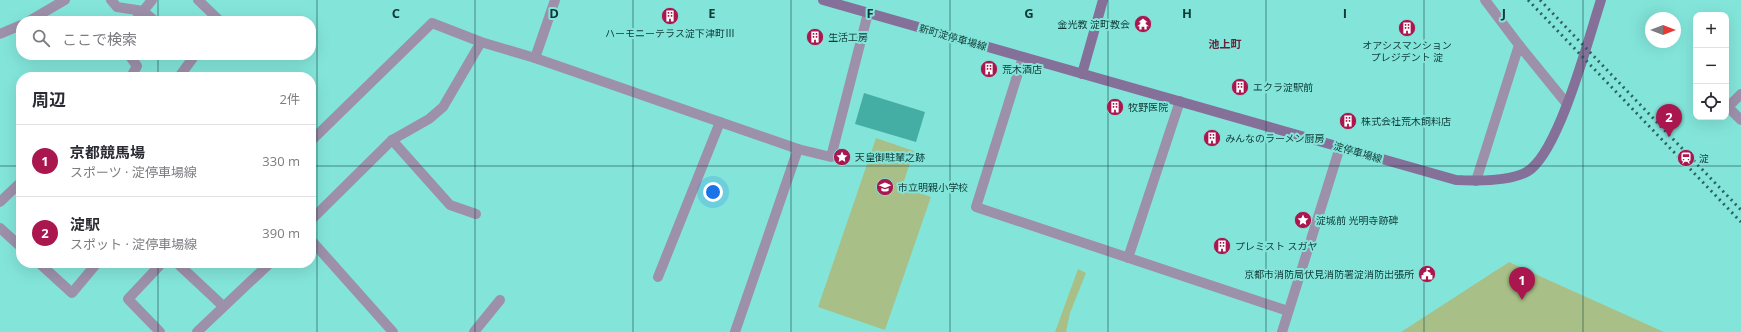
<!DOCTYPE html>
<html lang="ja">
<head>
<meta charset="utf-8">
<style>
	body { margin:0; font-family:"Open Sans","Noto Sans JP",sans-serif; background:#f2f2f3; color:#2b2b33 }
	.controls { position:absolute; right:12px; top:12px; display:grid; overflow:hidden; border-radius:8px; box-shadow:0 4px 16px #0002 }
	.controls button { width:36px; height:36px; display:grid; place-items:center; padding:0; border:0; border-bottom:1px solid #e1e1e2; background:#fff; color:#2b2b33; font:20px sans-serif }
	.compass { position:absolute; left:1645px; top:12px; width:36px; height:36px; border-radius:50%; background:#fff; box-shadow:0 4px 16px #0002; rotate:90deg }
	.you { position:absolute; left:713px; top:192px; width:14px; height:14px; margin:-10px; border:3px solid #fff; border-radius:50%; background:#1a73e8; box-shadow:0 0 0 6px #1a73e833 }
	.badge { display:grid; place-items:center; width:26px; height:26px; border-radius:50%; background:#aa174e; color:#fff; font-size:13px; font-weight:700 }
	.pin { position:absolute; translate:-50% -33px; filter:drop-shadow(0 1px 2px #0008) }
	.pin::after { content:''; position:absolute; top:21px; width:14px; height:12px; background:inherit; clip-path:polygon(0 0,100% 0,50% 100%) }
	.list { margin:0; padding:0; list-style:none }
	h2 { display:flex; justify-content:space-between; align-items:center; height:52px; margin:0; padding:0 16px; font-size:17px }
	h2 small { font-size:13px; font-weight:400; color:#7c7c81 }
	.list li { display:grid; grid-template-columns:26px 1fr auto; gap:12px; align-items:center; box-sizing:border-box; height:72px; padding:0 16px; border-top:1px solid #e1e1e2 }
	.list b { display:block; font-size:15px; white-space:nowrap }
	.list p { margin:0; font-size:13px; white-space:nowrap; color:#7c7c81 }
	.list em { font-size:13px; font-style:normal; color:#7c7c81 }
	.icon { flex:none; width:22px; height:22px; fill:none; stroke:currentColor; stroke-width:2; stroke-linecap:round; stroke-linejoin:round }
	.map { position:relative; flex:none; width:1741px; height:332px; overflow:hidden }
	.search { position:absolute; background:#fff; box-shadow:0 4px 16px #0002; left:16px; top:16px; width:300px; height:44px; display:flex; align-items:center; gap:10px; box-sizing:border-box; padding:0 14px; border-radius:16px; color:#7c7c81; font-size:15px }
	.panel { position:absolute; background:#fff; box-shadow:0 4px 16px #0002; left:16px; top:72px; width:300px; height:196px; border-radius:16px }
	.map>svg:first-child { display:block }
	.green { fill:#a8c087 }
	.water { fill:#45aea4 }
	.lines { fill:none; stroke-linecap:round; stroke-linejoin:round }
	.street { stroke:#9d90ab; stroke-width:10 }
	.secondary { stroke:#847098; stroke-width:10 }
	.rail { stroke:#2b635e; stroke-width:3; stroke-dasharray:2 4; stroke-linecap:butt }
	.grid { fill:none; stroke:#0f3a36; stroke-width:1; stroke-opacity:0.55 }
	.labels { text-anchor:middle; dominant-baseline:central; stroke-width:4; stroke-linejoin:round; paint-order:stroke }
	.poi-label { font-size:10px; fill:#0f3a36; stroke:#83e5da; text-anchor:start }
	.street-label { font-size:10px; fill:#0f3a36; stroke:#83e5da }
	.neighbourhood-label { font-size:11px; font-weight:bold; fill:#682336; stroke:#83e5da }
	.grid-label { font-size:13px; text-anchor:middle; font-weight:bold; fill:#0f3a36; stroke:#83e5da; stroke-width:4; stroke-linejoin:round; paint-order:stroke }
</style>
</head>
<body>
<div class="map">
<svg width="1741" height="332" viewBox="0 0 1741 332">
	<rect width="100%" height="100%" fill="#83e5da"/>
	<g class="green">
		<polygon points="876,138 914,151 902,187 931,197 885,330 818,307"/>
		<polygon points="1509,262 1522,268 1664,332 1401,332"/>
		<polygon points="1078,269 1086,273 1070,313 1066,332 1055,332"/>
	</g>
	<polygon class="water" points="864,93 925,112 916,142 855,124"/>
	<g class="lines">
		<g class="street">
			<polyline points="111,0 117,7 143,11 155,21"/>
			<polyline points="198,0 220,21"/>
			<polyline points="29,21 65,0"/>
			<polyline points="135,21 152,0"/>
			<polyline points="0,34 21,25"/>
			<polyline points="1519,45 1567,104"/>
			<polyline points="129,55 137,66 131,77"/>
			<polyline points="1023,57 976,207 1288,311"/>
			<polyline points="535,58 555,0"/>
			<polyline points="179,77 195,55"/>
			<polyline points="1741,94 1728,107 1741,120"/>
			<polyline points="392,140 450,205 476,214"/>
			<polyline points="311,141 432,23 481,42 535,58 798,149 831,157 868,13"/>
			<polyline points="1476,181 1519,45 1485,0"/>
			<polyline points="0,202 21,182"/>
			<polyline points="311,220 392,140 429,119 443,107 481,42"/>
			<polyline points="0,228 21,247"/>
			<polyline points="311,240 393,332"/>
			<polyline points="1128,258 1180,101"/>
			<polyline points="39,263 72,293 97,263"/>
			<polyline points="177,263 223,306"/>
			<polyline points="658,277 720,122"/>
			<polyline points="160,332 128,299 162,263"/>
			<polyline points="197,332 270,263"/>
			<polyline points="474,332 500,300"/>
			<polyline points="735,332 798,149"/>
			<polyline points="1282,332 1340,147"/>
		</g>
		<g class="secondary">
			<path d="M 823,0 L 1456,180 C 1476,181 1515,182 1531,169 C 1561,144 1588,40 1601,0"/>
			<polyline points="1082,74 1103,0"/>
		</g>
		<g class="rail">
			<polyline points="1528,0 1741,222"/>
			<polyline points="1540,0 1741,210"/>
		</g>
	</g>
	<path class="grid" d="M 158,0 L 158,21M 317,0 L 317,332M 475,0 L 475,332M 633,0 L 633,332M 791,0 L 791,332M 950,0 L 950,332M 1108,0 L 1108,332M 1266,0 L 1266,332M 1424,0 L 1424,332M 1583,0 L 1583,332M 158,55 L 158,77M 0,166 L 21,166M 311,166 L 1741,166M 158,263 L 158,332"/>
	<defs>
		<symbol id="building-disc" viewBox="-11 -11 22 22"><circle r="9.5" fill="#aa174e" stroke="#83e5da"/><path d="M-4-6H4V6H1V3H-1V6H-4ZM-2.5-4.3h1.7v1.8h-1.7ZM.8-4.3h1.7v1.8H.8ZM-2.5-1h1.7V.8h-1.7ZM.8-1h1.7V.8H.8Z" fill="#fff"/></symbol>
		<symbol id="temple-disc" viewBox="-11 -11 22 22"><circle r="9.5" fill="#aa174e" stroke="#83e5da"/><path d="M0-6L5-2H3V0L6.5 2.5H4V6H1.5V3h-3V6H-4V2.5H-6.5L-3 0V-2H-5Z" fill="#fff"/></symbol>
		<symbol id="sight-disc" viewBox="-11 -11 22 22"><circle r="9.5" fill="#aa174e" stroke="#83e5da"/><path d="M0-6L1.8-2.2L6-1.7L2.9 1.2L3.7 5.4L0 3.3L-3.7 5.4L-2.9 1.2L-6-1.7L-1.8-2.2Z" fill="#fff"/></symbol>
		<symbol id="station-disc" viewBox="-11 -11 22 22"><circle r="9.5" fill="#aa174e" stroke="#83e5da"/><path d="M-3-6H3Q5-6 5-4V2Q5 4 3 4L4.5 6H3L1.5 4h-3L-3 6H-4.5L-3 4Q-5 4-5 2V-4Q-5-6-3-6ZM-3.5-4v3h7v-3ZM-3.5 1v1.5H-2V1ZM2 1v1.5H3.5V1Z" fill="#fff"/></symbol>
		<symbol id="school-disc" viewBox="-11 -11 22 22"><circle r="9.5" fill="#aa174e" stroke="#83e5da"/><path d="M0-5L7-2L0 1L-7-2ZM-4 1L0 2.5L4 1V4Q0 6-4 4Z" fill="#fff"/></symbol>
		<symbol id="civic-disc" viewBox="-11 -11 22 22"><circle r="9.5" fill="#aa174e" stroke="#83e5da"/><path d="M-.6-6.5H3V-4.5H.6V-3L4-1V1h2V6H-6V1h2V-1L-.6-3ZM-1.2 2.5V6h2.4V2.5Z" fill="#fff"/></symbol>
	</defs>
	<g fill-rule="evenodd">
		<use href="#building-disc" x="660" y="6" width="20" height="20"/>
		<use href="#temple-disc" x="1133" y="14" width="20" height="20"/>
		<use href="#building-disc" x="1397" y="18" width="20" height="20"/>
		<use href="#building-disc" x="805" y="27" width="20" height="20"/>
		<use href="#building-disc" x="979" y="59" width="20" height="20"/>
		<use href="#building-disc" x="1230" y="77" width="20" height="20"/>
		<use href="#building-disc" x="1105" y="97" width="20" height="20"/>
		<use href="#building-disc" x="1338" y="111" width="20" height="20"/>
		<use href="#building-disc" x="1202" y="128" width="20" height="20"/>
		<use href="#sight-disc" x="832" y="147" width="20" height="20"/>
		<use href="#station-disc" x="1676" y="148" width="20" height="20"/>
		<use href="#school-disc" x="875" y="177" width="20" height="20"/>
		<use href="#sight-disc" x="1293" y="210" width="20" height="20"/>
		<use href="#building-disc" x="1212" y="236" width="20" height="20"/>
		<use href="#civic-disc" x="1417" y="264" width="20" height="20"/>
	</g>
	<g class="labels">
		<g class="poi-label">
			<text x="1130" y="24" text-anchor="end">金光教 淀町教会</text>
			<text x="670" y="33" text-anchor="middle">ハーモニーテラス淀下津町Ⅲ</text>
			<text x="828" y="37">生活工房</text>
			<text x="1407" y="45" text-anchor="middle">オアシスマンション<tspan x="1407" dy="12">プレジデント 淀</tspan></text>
			<text x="1002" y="69">荒木酒店</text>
			<text x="1253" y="87">エクラ淀駅前</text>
			<text x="1128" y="107">牧野医院</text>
			<text x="1361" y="121">株式会社荒木飼料店</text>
			<text x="1225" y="138">みんなのラーメン厨房</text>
			<text x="855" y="157">天皇御駐輦之跡</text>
			<text x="1699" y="158">淀</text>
			<text x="898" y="187">市立明親小学校</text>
			<text x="1316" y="220">淀城前 光明寺跡碑</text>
			<text x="1235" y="246">プレミスト スガヤ</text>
			<text x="1414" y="274" text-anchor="end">京都市消防局伏見消防署淀消防出張所</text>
		</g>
		<g class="street-label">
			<text transform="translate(953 37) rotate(16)">新町淀停車場線</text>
			<text transform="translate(1358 152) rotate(16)">淀停車場線</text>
		</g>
		<g class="neighbourhood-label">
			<text x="1225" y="43">池上町</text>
		</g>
	</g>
	<g class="grid-label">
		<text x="396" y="18">C</text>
		<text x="554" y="18">D</text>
		<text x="712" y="18">E</text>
		<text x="870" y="18">F</text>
		<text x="1029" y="18">G</text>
		<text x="1187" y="18">H</text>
		<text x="1345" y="18">I</text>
		<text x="1504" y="18">J</text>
	</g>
</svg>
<div class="controls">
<button>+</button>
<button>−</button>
<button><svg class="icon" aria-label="locate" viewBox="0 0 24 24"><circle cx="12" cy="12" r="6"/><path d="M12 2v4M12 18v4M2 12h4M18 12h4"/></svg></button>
</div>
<svg class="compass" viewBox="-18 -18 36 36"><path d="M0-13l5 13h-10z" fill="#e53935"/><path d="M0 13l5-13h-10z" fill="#7c7c81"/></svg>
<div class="you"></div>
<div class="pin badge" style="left:1522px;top:300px">1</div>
<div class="pin badge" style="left:1669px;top:137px">2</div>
<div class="search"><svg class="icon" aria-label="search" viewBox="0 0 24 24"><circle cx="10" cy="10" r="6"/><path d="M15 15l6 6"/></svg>ここで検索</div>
<section class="panel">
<h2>周辺<small>2件</small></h2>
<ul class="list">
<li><span class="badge">1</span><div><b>京都競馬場</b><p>スポーツ · 淀停車場線</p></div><em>330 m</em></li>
<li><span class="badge">2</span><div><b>淀駅</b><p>スポット · 淀停車場線</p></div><em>390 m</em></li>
</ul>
</section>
</div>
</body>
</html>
